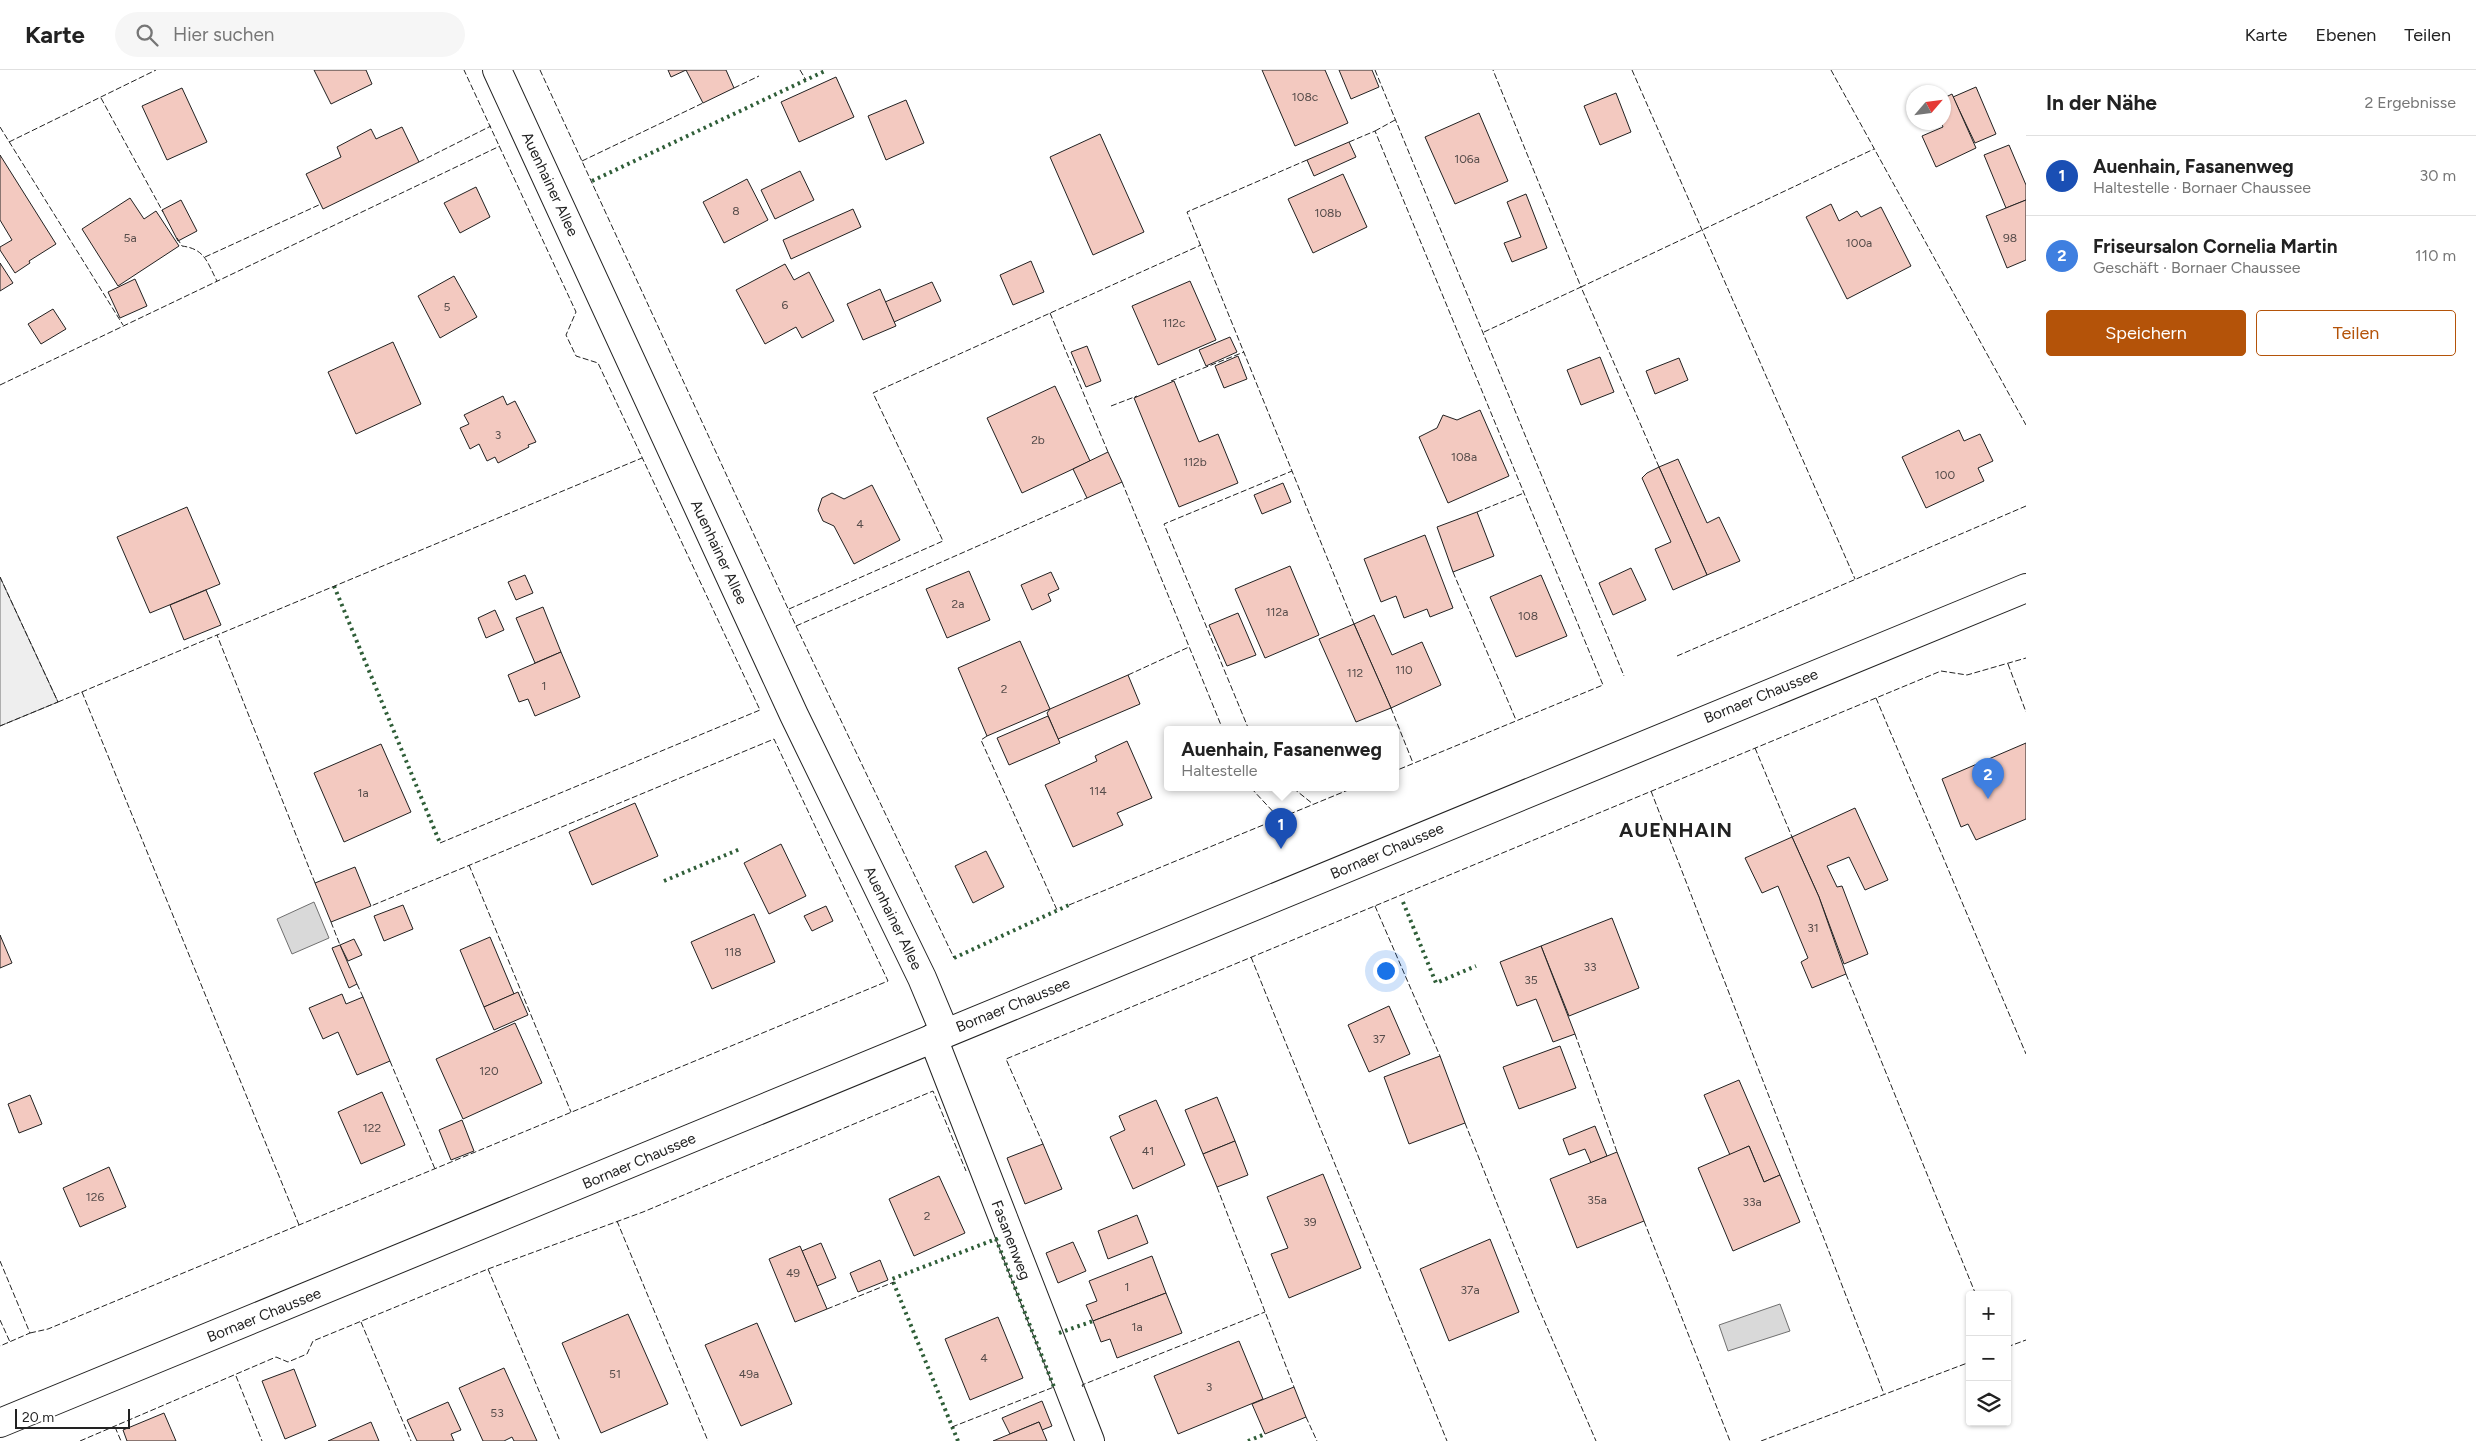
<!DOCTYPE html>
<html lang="de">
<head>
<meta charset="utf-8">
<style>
	body { margin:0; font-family:Figtree,sans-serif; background:#f6f6f6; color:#222 }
	.controls { position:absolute; right:15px; bottom:15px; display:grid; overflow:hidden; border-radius:5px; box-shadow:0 1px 4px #0004 }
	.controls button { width:45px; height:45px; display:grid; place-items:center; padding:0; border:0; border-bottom:1px solid #e0e0e0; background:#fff; color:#222; font:25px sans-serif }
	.compass { position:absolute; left:1906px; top:15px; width:45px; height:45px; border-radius:50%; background:#fff; box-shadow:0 1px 4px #0004; rotate:62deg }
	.scale { position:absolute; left:15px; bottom:12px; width:115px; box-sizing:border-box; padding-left:5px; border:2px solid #222; border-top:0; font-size:14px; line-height:18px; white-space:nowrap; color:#222; -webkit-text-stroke:4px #fff; paint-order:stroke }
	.you { position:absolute; left:1385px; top:900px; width:18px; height:18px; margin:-12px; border:4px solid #fff; border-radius:50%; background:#1a73e8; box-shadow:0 0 0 8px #1a73e833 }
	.badge { display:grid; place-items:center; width:32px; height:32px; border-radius:50%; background:#b45309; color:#fff; font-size:16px; font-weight:700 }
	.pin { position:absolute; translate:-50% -41px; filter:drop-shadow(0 1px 2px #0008) }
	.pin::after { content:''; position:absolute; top:26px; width:18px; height:15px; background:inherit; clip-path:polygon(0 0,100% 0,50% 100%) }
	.popup { position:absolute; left:1164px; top:656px; width:235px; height:65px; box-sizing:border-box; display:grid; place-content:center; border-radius:5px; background:#fff; filter:drop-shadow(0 1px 4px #0005); font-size:16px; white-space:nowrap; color:#767676 }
	.popup b { font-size:19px; color:#222 }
	.popup::after { content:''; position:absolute; left:50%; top:100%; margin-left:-10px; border:10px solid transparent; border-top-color:#fff }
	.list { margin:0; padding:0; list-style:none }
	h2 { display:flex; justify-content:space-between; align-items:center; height:65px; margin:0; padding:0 20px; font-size:21px }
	h2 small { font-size:16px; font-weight:400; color:#767676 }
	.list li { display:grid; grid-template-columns:32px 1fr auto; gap:15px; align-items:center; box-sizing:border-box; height:80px; padding:0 20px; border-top:1px solid #e0e0e0 }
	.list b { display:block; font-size:19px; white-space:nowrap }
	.list p { margin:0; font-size:16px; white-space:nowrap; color:#767676 }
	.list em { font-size:16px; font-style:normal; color:#767676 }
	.actions { display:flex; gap:10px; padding:15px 20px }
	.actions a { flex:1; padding:11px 0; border:1px solid #b45309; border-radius:5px; text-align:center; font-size:18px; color:#b45309 }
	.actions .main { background:#b45309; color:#fff }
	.icon { flex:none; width:28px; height:28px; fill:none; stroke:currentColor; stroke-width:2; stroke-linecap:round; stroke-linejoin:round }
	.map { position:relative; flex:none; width:2026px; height:1371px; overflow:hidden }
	header { display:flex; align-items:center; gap:30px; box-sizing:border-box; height:70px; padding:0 25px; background:#fff; border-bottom:1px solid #e0e0e0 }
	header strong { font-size:24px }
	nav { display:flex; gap:28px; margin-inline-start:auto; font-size:18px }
	.search { width:350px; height:45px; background:#f6f6f6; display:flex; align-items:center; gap:12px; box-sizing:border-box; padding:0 18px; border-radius:28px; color:#767676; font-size:19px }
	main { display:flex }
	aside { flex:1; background:#fff }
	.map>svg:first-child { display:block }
	.green { fill:#eee; stroke:#6f6f6f }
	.water { fill:#d9d9d9; stroke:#6f6f6f }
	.building { fill:#f3c9c0; stroke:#222 }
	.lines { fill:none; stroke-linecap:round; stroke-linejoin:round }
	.street-casing { stroke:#222; stroke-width:30 }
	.secondary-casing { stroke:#222; stroke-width:30 }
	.street { stroke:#fff; stroke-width:28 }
	.secondary { stroke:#fff; stroke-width:28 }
	.hedge { stroke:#2f5e38; stroke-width:4; stroke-dasharray:2.5 4; stroke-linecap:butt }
	.fence { stroke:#222; stroke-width:1; stroke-dasharray:6 2.5; stroke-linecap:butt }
	.labels { text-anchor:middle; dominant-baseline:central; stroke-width:4; stroke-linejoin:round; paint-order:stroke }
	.number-label { font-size:12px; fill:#564c4a }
	.street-label { font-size:15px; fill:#222; stroke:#fff }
	.district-label { font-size:20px; font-weight:bold; letter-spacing:1px; fill:#222; stroke:#fff }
</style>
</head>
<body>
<header>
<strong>Karte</strong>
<div class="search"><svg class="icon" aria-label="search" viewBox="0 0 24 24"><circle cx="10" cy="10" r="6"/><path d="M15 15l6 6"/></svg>Hier suchen</div>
<nav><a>Karte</a><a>Ebenen</a><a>Teilen</a></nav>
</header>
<main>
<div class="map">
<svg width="2026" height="1371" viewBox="0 0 2026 1371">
	<rect width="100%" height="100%" fill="#fff"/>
	<polygon class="green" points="0,507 58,632 0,656"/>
	<g class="water">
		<polygon points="314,832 329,868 292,884 277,849"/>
		<polygon points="1780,1234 1790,1261 1728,1281 1719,1255"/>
	</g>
	<g class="building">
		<polygon points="314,0 366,0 372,14 331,34"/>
		<polygon points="668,0 686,0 671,7"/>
		<polygon points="686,0 726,0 734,18 703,33"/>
		<polygon points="1262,0 1325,0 1348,53 1295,76"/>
		<polygon points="1339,0 1372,0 1379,17 1351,29"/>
		<polygon points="836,7 854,47 799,72 781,32"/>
		<polygon points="1976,17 1996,64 1975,73 1953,27"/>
		<polygon points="182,18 207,72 167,90 142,36"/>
		<polygon points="1616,23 1631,62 1600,75 1584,36"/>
		<polygon points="1952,24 1976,78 1936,97 1922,66 1943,57 1941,52 1944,52 1944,28"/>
		<polygon points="906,30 924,73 886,90 868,46"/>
		<polygon points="1479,43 1508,111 1455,134 1425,67"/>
		<polygon points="402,57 419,92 323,139 306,104 341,87 337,77 371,59 376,69"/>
		<polygon points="1100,64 1144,162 1093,185 1050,87"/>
		<polygon points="1349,72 1356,87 1314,106 1307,90"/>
		<polygon points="2009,75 2026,115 2026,130 2006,138 1984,85"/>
		<polygon points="0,85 56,174 29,191 30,193 15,203 0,180 0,177 12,170 0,150"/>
		<polygon points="800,101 814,130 775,149 761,120"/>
		<polygon points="1343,104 1367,157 1313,183 1288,129"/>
		<polygon points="747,109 768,150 724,173 703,132"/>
		<polygon points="476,117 490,147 460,163 444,133"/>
		<polygon points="1526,124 1547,178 1512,192 1504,173 1521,167 1507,132"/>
		<polygon points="130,128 144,149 156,141 179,176 118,216 82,159"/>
		<polygon points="181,130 197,161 178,171 162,140"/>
		<polygon points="2026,130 2026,190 2007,198 1986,146"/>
		<polygon points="1831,134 1839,151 1857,141 1861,147 1881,137 1911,196 1847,229 1806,147"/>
		<polygon points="853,139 861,157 791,189 783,170"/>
		<polygon points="1031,191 1044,222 1013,235 1000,205"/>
		<polygon points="0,193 13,213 0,221"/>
		<polygon points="785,194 794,210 809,202 834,251 802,268 796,257 765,274 736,220"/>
		<polygon points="454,206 477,247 440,268 418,226"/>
		<polygon points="135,209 147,236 120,248 108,222"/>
		<polygon points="1190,211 1216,270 1158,295 1132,236"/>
		<polygon points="932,212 941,231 894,252 885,232"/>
		<polygon points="880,219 896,256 863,270 847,234"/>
		<polygon points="53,239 66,259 41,274 28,254"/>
		<polygon points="1230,267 1237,282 1206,296 1199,280"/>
		<polygon points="393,272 421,334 356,364 328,302"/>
		<polygon points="1087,276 1101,311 1086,317 1071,282"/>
		<polygon points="1238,286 1247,309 1224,318 1215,296"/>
		<polygon points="1600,287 1614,322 1581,335 1567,300"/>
		<polygon points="1679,288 1688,310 1655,324 1646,301"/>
		<polygon points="1174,311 1199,372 1218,364 1238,413 1179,437 1134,328"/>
		<polygon points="1055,316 1090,391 1022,423 987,348"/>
		<polygon points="503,326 507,335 515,331 536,372 528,375 529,377 498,393 495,387 487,391 479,374 470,379 460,358 469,354 464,345"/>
		<polygon points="1480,340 1509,406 1448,433 1419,367 1437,358 1443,345 1457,350"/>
		<polygon points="1959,360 1964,371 1980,364 1993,391 1978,398 1984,411 1926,438 1902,387"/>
		<polygon points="1108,382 1122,412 1087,428 1073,399"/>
		<polygon points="1678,389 1707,453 1719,447 1740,491 1707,505 1659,397"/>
		<polygon points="1659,397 1707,505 1673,520 1655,479 1671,472 1642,408 1647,403"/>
		<polygon points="1283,413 1291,432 1262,444 1254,425"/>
		<polygon points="872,415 900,470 854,494 834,456 823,451 818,440 822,428 832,423 844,429"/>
		<polygon points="187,437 220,514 150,543 117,467"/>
		<polygon points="1477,442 1494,486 1453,502 1437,457"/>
		<polygon points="1425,465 1453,538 1430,547 1427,539 1404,548 1396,526 1381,532 1364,489"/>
		<polygon points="1290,496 1319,565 1265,588 1235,519"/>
		<polygon points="1631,498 1646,530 1613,545 1599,513"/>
		<polygon points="969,501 990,550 947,568 926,519"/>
		<polygon points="1051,502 1059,519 1048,524 1051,531 1032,540 1021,515"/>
		<polygon points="525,505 533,523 516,530 508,512"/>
		<polygon points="1541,505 1567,566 1516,587 1490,527"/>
		<polygon points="206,520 221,555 184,570 170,535"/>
		<polygon points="543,537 561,582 535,593 516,548"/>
		<polygon points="495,540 504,560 486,568 478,548"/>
		<polygon points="1238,543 1256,585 1227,596 1209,555"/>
		<polygon points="1374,545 1392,585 1422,572 1441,615 1391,638 1354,554"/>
		<polygon points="1354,554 1391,638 1356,652 1319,569"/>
		<polygon points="1020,571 1050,639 987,666 958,598"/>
		<polygon points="561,582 580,627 535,646 528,629 519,632 508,605"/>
		<polygon points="1128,605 1140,634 1058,669 1047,643 1050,639"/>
		<polygon points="1048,646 1060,673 1009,695 997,668"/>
		<polygon points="1127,671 1152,728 1117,743 1123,755 1073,777 1045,715 1097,691 1095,686"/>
		<polygon points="2026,673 2026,749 1976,770 1968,754 1961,757 1942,709"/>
		<polygon points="381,674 411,742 344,772 314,703"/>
		<polygon points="635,733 658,786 592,815 569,762"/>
		<polygon points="1855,738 1888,810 1865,820 1849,787 1827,796 1837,817 1842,816 1868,884 1844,894 1819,827 1792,767"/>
		<polygon points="1792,767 1819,827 1846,904 1812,918 1801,892 1808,888 1778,816 1762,823 1745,788"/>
		<polygon points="781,774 806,826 769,844 744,793"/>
		<polygon points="986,781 1004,817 973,833 955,796"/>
		<polygon points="355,797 371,836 331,852 315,813"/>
		<polygon points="403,835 413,859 384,871 374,846"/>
		<polygon points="826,836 833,851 812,861 804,846"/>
		<polygon points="754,844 775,892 712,919 691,872"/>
		<polygon points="1612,848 1639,918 1569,946 1541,876"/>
		<polygon points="0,865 12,893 0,898"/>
		<polygon points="490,867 514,924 484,937 460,880"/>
		<polygon points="354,869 362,885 348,891 340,875"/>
		<polygon points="340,875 357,914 349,918 332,878"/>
		<polygon points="1541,876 1575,964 1553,972 1536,929 1517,936 1500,892"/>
		<polygon points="518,922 528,945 494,960 484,937"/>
		<polygon points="342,924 346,934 363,927 390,991 357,1005 338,962 323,969 309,938"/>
		<polygon points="1389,936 1410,984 1369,1002 1348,955"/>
		<polygon points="515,953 542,1013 463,1049 436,989"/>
		<polygon points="1560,976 1576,1018 1519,1039 1503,997"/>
		<polygon points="1440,986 1465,1053 1409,1074 1384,1007"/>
		<polygon points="1739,1010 1780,1105 1764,1112 1749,1076 1730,1085 1704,1025"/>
		<polygon points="382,1022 405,1075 361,1094 338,1042"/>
		<polygon points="30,1025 42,1054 19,1063 8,1034"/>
		<polygon points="1217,1027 1235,1071 1203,1084 1185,1040"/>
		<polygon points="1156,1030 1185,1095 1133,1119 1110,1067 1125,1060 1119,1046"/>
		<polygon points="462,1050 474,1081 451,1090 439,1060"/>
		<polygon points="1595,1056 1607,1086 1591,1093 1585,1079 1569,1085 1563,1069"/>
		<polygon points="1235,1071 1248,1105 1217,1117 1203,1084"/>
		<polygon points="1043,1074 1062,1119 1025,1134 1007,1088"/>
		<polygon points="1749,1076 1764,1112 1780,1105 1800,1152 1733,1181 1698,1098"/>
		<polygon points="1617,1082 1644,1151 1577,1178 1550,1109"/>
		<polygon points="109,1097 126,1137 80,1157 63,1118"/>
		<polygon points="1323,1104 1361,1198 1289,1228 1271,1184 1288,1178 1267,1127"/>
		<polygon points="939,1106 965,1163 914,1186 889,1129"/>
		<polygon points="1137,1145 1148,1173 1108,1189 1098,1161"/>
		<polygon points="1490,1169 1519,1242 1449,1271 1420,1199"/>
		<polygon points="1073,1172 1086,1201 1058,1213 1046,1183"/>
		<polygon points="821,1173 836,1208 817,1216 802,1181"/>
		<polygon points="800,1176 827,1239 795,1252 769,1189"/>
		<polygon points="1152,1186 1166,1223 1093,1251 1086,1235 1097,1231 1089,1211"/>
		<polygon points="880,1190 888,1210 858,1222 850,1203"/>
		<polygon points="1166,1223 1182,1263 1117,1288 1110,1269 1101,1272 1093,1251"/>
		<polygon points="628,1244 668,1334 601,1363 562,1273"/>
		<polygon points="998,1247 1023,1308 970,1330 945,1269"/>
		<polygon points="757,1253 792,1334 741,1356 705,1275"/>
		<polygon points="1239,1271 1263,1329 1178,1364 1154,1306"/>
		<polygon points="504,1298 537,1371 514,1371 512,1367 504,1371 483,1371 459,1318"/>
		<polygon points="294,1299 316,1356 285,1369 262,1311"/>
		<polygon points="1294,1317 1306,1347 1265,1364 1252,1334"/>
		<polygon points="1042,1331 1052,1356 1042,1360 1039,1352 1010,1364 1002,1348"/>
		<polygon points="448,1332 461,1360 451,1364 454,1371 417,1371 407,1350"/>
		<polygon points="164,1343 176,1371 127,1371 123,1360"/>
		<polygon points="371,1352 379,1371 328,1371"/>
		<polygon points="1039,1352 1047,1371 993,1371 1010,1364"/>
	</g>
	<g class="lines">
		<defs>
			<g id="street">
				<polyline points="497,0 794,645 922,908 945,963"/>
				<polyline points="933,968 1090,1371"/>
			</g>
			<polyline id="secondary" points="0,1353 2026,518"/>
		</defs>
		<use href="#street" class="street-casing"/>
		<use href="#secondary" class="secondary-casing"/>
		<use href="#street" class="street"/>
		<use href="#secondary" class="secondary"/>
		<g class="hedge">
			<polyline points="592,111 827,0"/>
			<polyline points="334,516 440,773"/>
			<polyline points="664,811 740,779"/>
			<polyline points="1403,832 1436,913 1476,896"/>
			<polyline points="954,888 1069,835"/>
			<polyline points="1059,1263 1093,1251"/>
			<polyline points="958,1371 892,1209 996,1169 1054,1317"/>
			<polyline points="1248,1371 1265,1364"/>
		</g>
		<g class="fence">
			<polyline points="540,0 796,556 954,888"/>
			<polyline points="800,0 806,10"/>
			<polyline points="1375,0 1624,606"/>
			<polyline points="1632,0 1855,509"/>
			<polyline points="1831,0 2026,355"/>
			<polyline points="734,18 759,6"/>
			<polyline points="101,28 163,142"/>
			<polyline points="0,57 123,255"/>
			<polyline points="1375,61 1395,50"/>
			<polyline points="9,72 156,0"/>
			<polyline points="1349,72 1375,61 1603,615 1395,701"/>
			<polyline points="1307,90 1187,142 1354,554"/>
			<polyline points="582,91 703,33"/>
			<polyline points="419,92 491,56"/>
			<path d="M 177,168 L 182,176 C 205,179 207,192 217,211"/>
			<polyline points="205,187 321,134"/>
			<polyline points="1050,243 1108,382"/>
			<polyline points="1484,262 1581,217 1493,0"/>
			<polyline points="1171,311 1244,282"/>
			<polyline points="0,315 500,76"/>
			<polyline points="1111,336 1137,326"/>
			<polyline points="1659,397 1581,217 1874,79"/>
			<polyline points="1122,412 1223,660"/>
			<polyline points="1477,442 1524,423"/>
			<polyline points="1453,502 1516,650"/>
			<polyline points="0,507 58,632 0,656"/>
			<polyline points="789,539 943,471 873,323 1201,175"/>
			<polyline points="796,556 1087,428"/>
			<polyline points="1677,586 2026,436"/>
			<polyline points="2008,594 2026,642"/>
			<polyline points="1128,605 1189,577"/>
			<polyline points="82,622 299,1155"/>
			<polyline points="1876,628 2026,984"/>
			<polyline points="58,632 217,565"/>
			<polyline points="1391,638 1413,693"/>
			<polyline points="1249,660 1164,454 1292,401"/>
			<polyline points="987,666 981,670 1057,840"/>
			<polyline points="1755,678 1792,767"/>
			<polyline points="1251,718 1279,748"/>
			<polyline points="1293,718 1313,734"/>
			<polyline points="1651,721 1884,1324"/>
			<polyline points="440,773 760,640 598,293 576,286 566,265 576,242 464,0"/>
			<polyline points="469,795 571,1042"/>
			<polyline points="315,813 217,565 642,388"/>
			<polyline points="1069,835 1353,718"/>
			<polyline points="1375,836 1440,986"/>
			<polyline points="331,852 340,875"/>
			<polyline points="1251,887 1447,1371"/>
			<polyline points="1846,904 1976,1225"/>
			<polyline points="357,914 363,927"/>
			<polyline points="1575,964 1617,1082"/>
			<polyline points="390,991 435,1099"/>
			<polyline points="1465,1053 1537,1234 1596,1371"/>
			<polyline points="1043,1074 1006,989 1941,601 1967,605 2026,588"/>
			<polyline points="1217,1117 1294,1317"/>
			<polyline points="617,1151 708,1371"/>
			<polyline points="1644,1151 1730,1371"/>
			<polyline points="0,1191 30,1263 0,1276"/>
			<polyline points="488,1199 560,1371"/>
			<polyline points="827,1239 894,1212"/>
			<polyline points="0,1250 10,1272"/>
			<polyline points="361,1252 411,1371"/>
			<polyline points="30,1263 48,1259 888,911 774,669 371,836"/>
			<polyline points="2007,1277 2026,1270"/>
			<polyline points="236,1306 262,1371"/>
			<polyline points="1083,1317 1082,1315 1265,1242"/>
			<polyline points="1306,1347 1317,1371"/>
			<polyline points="115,1357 121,1371"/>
			<polyline points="952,1357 1054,1317"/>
			<polyline points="80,1371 276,1287 288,1292 307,1284 313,1271 488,1199 643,1142 933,1021 966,1101"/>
			<polyline points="1761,1371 1970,1292"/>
		</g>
	</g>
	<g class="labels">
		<g class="number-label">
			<text x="1305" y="27">108c</text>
			<text x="1467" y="89">106a</text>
			<text x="736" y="141">8</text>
			<text x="1328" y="143">108b</text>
			<text x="130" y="168">5a</text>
			<text x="2010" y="168">98</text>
			<text x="1859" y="173">100a</text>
			<text x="785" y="235">6</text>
			<text x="447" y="237">5</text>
			<text x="1174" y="253">112c</text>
			<text x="498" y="365">3</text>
			<text x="1038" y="370">2b</text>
			<text x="1464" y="387">108a</text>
			<text x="1195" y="392">112b</text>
			<text x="1945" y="405">100</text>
			<text x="860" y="454">4</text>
			<text x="958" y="534">2a</text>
			<text x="1277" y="542">112a</text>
			<text x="1528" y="546">108</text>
			<text x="1404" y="600">110</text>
			<text x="1355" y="603">112</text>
			<text x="544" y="616">1</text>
			<text x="1004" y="619">2</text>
			<text x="1098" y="721">114</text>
			<text x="363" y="723">1a</text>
			<text x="1813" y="858">31</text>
			<text x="733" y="882">118</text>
			<text x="1590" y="897">33</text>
			<text x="1531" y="910">35</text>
			<text x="1379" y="969">37</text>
			<text x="489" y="1001">120</text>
			<text x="372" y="1058">122</text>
			<text x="1148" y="1081">41</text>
			<text x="95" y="1127">126</text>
			<text x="1597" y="1130">35a</text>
			<text x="1752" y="1132">33a</text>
			<text x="927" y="1146">2</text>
			<text x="1310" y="1152">39</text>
			<text x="793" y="1203">49</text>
			<text x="1127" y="1217">1</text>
			<text x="1470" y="1220">37a</text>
			<text x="1137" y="1257">1a</text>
			<text x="984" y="1288">4</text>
			<text x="615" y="1304">51</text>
			<text x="749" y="1304">49a</text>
			<text x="1209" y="1317">3</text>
			<text x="497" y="1343">53</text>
		</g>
		<g class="street-label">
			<text transform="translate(550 114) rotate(65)">Auenhainer Allee</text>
			<text transform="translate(719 482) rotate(65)">Auenhainer Allee</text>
			<text transform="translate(1761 626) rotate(-22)">Bornaer Chaussee</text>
			<text transform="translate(1387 781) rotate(-23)">Bornaer Chaussee</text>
			<text transform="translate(893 848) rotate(64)">Auenhainer Allee</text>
			<text transform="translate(1013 935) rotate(-22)">Bornaer Chaussee</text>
			<text transform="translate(639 1091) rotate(-23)">Bornaer Chaussee</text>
			<text transform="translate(1011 1170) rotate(69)">Fasanenweg</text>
			<text transform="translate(264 1245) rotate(-22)">Bornaer Chaussee</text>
		</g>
		<g class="district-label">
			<text x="1676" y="760">AUENHAIN</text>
		</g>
	</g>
</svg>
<div class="controls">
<button>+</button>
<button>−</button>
<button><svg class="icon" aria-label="layers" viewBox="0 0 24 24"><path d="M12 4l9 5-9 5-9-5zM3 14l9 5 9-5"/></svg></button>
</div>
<svg class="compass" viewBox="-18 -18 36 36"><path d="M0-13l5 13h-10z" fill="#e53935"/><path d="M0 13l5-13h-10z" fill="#767676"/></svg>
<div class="scale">20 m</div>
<div class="you"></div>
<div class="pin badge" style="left:1281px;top:779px;background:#1a4fb4">1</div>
<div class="popup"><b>Auenhain, Fasanenweg</b>Haltestelle</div>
<div class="pin badge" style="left:1988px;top:729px;background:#3f7fe0">2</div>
</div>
<aside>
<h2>In der Nähe<small>2 Ergebnisse</small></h2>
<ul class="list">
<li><span class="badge" style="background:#1a4fb4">1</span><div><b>Auenhain, Fasanenweg</b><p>Haltestelle · Bornaer Chaussee</p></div><em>30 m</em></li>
<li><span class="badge" style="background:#3f7fe0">2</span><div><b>Friseursalon Cornelia Martin</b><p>Geschäft · Bornaer Chaussee</p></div><em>110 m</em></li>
</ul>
<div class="actions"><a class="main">Speichern</a><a>Teilen</a></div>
</aside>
</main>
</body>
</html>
